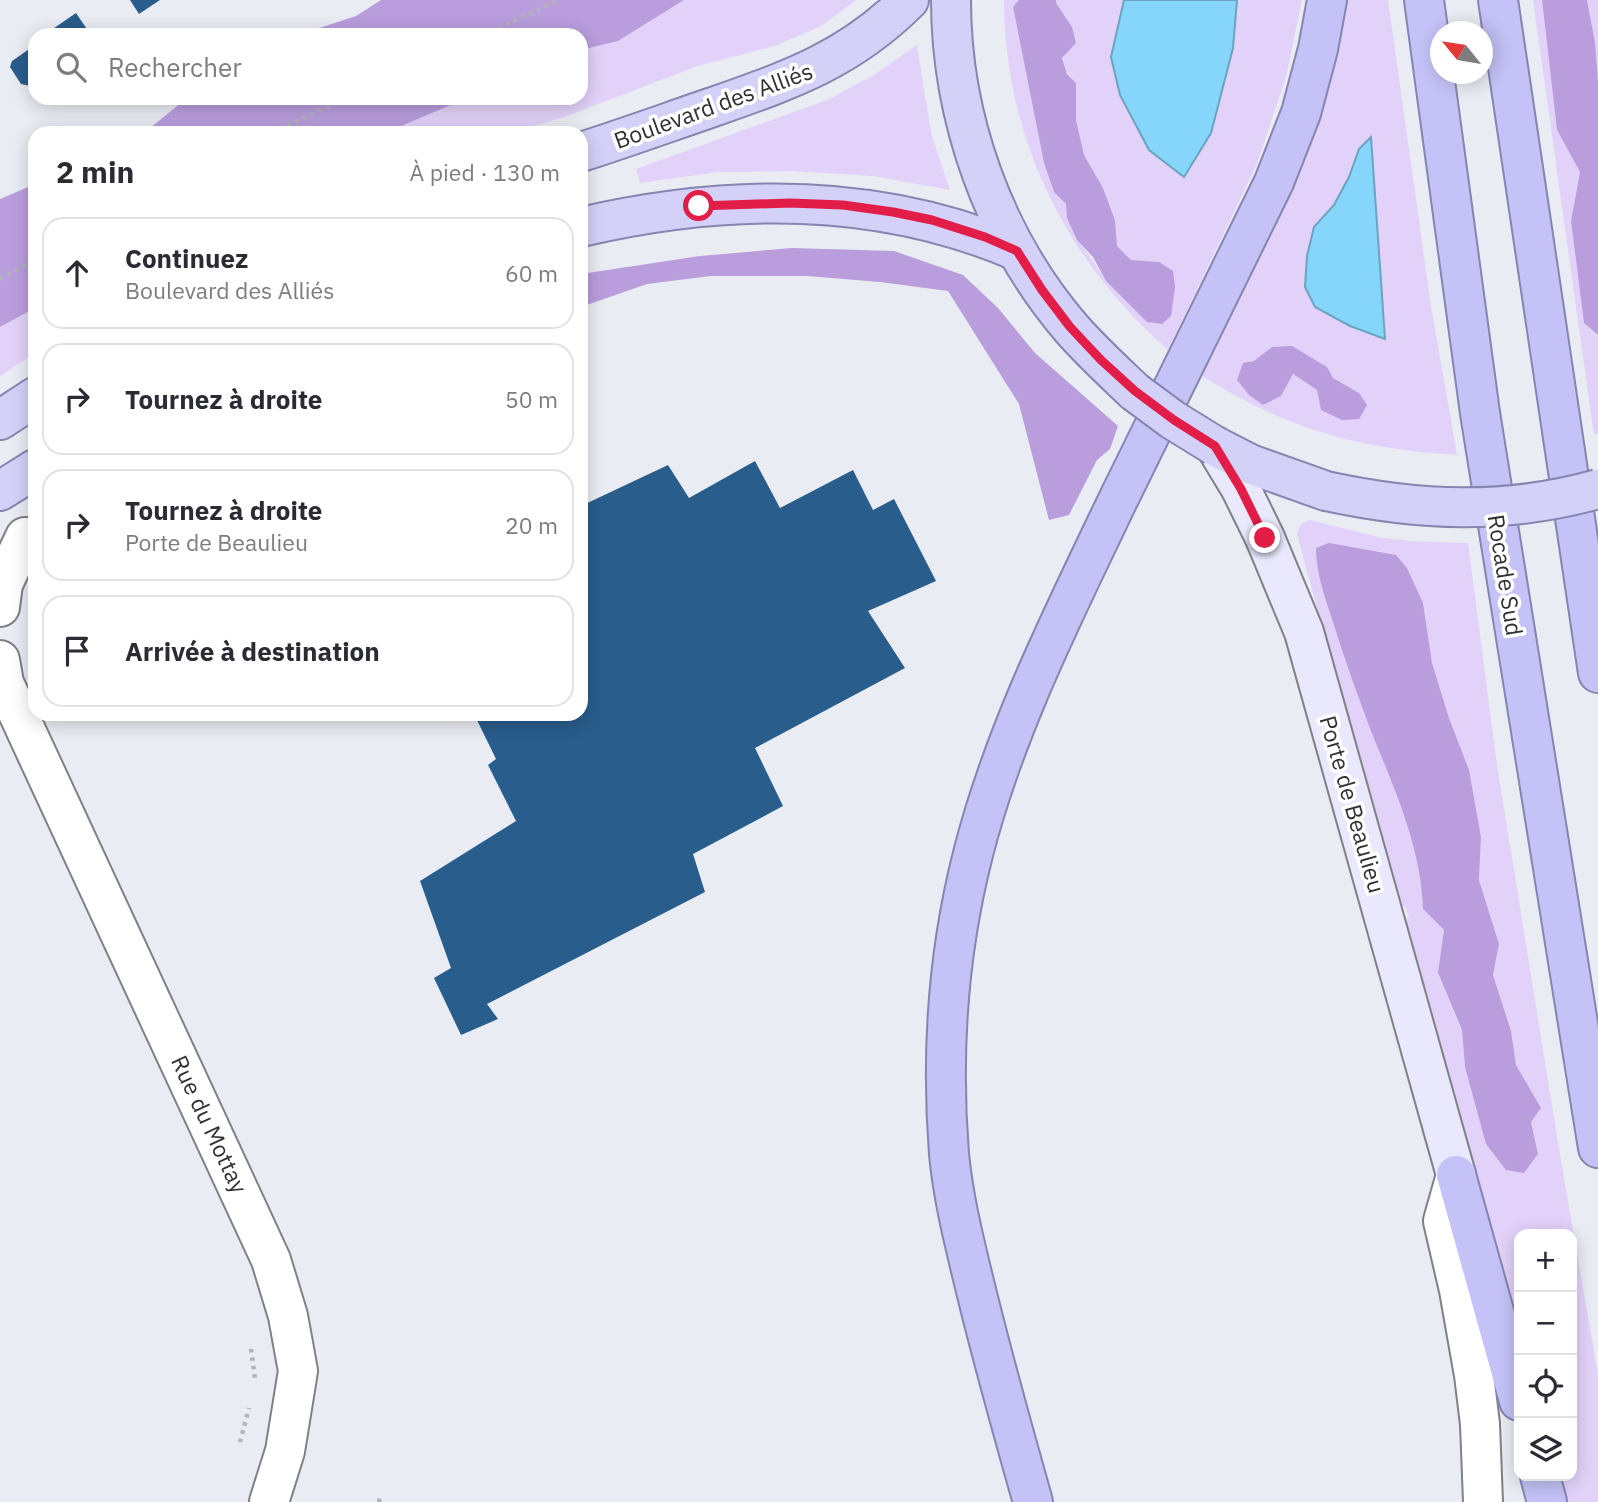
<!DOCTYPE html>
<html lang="fr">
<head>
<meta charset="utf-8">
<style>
	body { margin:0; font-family:"IBM Plex Sans",sans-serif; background:#f2f2f3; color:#2b2b33 }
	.controls { position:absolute; right:21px; bottom:21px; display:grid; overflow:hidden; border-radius:14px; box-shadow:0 4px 18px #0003 }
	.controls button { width:63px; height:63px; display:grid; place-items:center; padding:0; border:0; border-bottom:2px solid #e1e1e2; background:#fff; color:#2b2b33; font:35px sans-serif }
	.compass { position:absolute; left:1430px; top:21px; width:63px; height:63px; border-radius:50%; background:#fff; box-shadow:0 4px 18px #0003; rotate:300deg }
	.stop { position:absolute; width:21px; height:21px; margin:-16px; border:5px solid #e11d48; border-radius:50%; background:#fff }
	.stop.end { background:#e11d48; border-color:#fff; box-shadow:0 2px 7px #0008 }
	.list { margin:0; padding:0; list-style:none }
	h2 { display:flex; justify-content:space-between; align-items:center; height:91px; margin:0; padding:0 28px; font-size:30px }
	h2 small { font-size:23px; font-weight:400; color:#7c7c81 }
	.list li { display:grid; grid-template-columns:46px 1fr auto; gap:21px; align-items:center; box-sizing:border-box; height:112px; margin:0 14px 14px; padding:0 14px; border:2px solid #e1e1e2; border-radius:21px }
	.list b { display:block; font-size:26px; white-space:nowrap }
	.list p { margin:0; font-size:23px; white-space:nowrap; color:#7c7c81 }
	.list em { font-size:23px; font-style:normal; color:#7c7c81 }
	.icon { flex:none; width:38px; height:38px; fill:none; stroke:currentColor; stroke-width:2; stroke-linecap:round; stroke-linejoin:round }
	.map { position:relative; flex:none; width:1598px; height:1502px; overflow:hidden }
	.search { position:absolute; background:#fff; box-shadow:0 4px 18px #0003; left:28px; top:28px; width:560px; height:77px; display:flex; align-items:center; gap:18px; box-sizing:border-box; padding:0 24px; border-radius:21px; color:#7c7c81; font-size:26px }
	.panel { position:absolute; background:#fff; box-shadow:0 4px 18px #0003; left:28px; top:126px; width:560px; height:595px; border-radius:21px }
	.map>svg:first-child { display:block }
	.green { fill:#e2d2f9; fill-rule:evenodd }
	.forest { fill:#b99ddd }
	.water { fill:#86d6fc; stroke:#6ca4bf; stroke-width:2 }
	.building { fill:#295d8c }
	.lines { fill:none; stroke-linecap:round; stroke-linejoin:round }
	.minor-casing { stroke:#7f8187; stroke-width:42 }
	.tertiary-casing { stroke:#7f8187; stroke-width:42 }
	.secondary-casing { stroke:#7f8187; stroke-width:42 }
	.primary-casing { stroke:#8685b0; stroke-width:42 }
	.trunk-casing { stroke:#8685b0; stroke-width:42 }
	.path { stroke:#b1b3b9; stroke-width:4.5; stroke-dasharray:3.5 5; stroke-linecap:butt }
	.minor { stroke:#fff; stroke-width:38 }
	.tertiary { stroke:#fff; stroke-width:38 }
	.secondary { stroke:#e9e8fc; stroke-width:38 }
	.primary { stroke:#d3d1f8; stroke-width:38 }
	.trunk { stroke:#c4c2f6; stroke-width:38 }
	.primary-bridge-casing { stroke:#8685b0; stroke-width:42; stroke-linecap:butt }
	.primary-bridge { stroke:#d3d1f8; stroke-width:38 }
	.route { stroke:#e11d48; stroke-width:9 }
	.labels { text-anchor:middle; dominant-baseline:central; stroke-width:7; stroke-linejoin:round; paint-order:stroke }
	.street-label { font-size:23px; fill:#2f3032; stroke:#fff }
</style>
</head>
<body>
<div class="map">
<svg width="1598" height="1502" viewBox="0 0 1598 1502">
	<rect width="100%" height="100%" fill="#eaecf3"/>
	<g class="green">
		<polygon points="684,0 857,0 821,26 775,46 698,66 564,117 511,133 385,133 467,98 581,98 581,50 618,41"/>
		<path d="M 1004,0 L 1019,0 L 1013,7 L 1044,163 L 1054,192 L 1066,204 C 1067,234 1091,255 1106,281 L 1159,262 L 1131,260 L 1117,246 L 1115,219 L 1103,188 L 1084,155 L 1076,120 L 1076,83 C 1056,63 1064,51 1072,27 L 1056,3 L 1056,0 L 1124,0 L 1123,3 L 1233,48 L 1237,0 L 1302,0 L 1286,77 L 1257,164 L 1168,350 C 1066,261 1004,136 1004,0 Z"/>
		<path d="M 1345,0 L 1388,0 L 1431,306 L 1457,455 C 1353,448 1286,429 1197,373 ZM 1371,137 L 1385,338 L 1384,338 L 1350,326 L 1315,307 L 1314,227 L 1334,205 L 1349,177 L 1359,149 ZM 1254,361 L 1333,378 L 1359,393 L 1317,390 L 1293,374 L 1281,396 L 1243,363 Z"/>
		<polygon points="1533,0 1542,0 1557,130 1580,172 1571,221 1584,323 1598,336 1598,433 1594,435"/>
		<polygon points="1587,0 1598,0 1598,81 1595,42"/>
		<polygon points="917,45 931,133 950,190 873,176 792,171 718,172 640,183 636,169 827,100 874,75"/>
		<polygon points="35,308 35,353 0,376 0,327"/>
		<path d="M 1310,520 L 1383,538 L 1411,541 L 1468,543 L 1497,765 L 1561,1161 L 1598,1374 L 1598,1502 L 1565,1502 L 1558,1476 L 1572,1476 L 1572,1234 L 1519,1234 L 1519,1333 L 1403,919 L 1409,918 L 1405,906 L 1399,907 L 1299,542 L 1297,532 L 1301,524 ZM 1423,603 L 1432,663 L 1449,718 L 1469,770 L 1481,837 L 1479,880 L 1499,944 L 1493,975 L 1511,1031 L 1516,1065 L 1541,1108 L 1531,1122 L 1538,1154 L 1465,1067 L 1462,1031 L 1438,974 L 1444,930 L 1423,909 C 1421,846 1395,787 1371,730 Z"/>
	</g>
	<g class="forest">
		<polygon points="381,0 684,0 618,41 581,50 581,35 298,35 356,16"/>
		<polygon points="1019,0 1056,0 1056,3 1072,27 1076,43 1062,58 1067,74 1076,83 1076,120 1084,155 1103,188 1115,220 1117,246 1131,260 1159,262 1173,271 1175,287 1171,316 1162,324 1147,322 1106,281 1093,257 1077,240 1067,218 1066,204 1054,192 1044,163 1013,7"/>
		<polygon points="1542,0 1587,0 1595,42 1598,81 1598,335 1584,323 1571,221 1580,172 1557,130"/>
		<polygon points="187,98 467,98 385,133 144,133"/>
		<polygon points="35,184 35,308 0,327 0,199"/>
		<polygon points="792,248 894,251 963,275 998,308 1035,353 1118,426 1110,449 1097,460 1069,515 1049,520 1019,404 948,291 880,282 807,276 711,276 647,284 581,307 581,274 700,256"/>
		<polygon points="1292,346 1327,367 1333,378 1359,393 1367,405 1359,419 1342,420 1321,410 1317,390 1293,374 1281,396 1263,405 1249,395 1237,380 1243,363 1254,361 1272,347"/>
		<path d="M 1329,543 L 1396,555 L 1407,568 L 1423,603 L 1432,663 L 1449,718 L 1469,770 L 1481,837 L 1479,880 L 1499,944 L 1493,975 L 1511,1031 L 1516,1065 L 1541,1108 L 1531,1122 L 1538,1154 L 1524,1173 L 1506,1170 L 1486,1144 L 1465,1067 L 1462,1030 L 1438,973 L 1444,930 L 1423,909 C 1421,846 1394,788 1371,731 C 1358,696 1345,661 1334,625 C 1326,600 1316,575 1316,548 Z"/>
	</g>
	<g class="water">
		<polygon points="1124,0 1237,0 1233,48 1211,133 1184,177 1149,150 1120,95 1111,57"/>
		<polygon points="1371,137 1385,339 1350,326 1315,307 1305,287 1307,256 1314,227 1334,205 1349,177 1359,149"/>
	</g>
	<g class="building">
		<polygon points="130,0 160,0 139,14"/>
		<polygon points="76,13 91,35 44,35"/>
		<polygon points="35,45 35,93 30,86 21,84 10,67 12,61"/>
		<polygon points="755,461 780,508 853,470 873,510 894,499 936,581 868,611 905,668 755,748 783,806 693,854 705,892 487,1004 498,1019 461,1035 434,978 451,968 420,881 516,821 488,765 496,759 474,714 581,714 581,506 668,465 689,498"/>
	</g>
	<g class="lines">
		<defs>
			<g id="minor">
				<polyline points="0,607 3,584 25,537"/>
				<polyline points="0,660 4,683 271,1260 288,1316 298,1371 285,1451 269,1502"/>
			</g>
			<polyline id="tertiary" points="1456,1175 1443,1221 1459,1290 1474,1375 1480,1424 1483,1502"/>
			<polyline id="secondary" points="1215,446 1241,489 1265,538 1304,632 1456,1175"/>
			<g id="primary">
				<path d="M 951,0 C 951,118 994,238 1071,328 C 1091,351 1113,371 1135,392"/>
				<path d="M 581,152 C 625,138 669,122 713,107 C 790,80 849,60 909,0"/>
				<path d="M 581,227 C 728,193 877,191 1017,251"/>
				<polyline points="0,420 35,397"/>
				<polyline points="1215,446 1250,464 1326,491"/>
				<polyline points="0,491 35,469"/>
			</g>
			<g id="trunk">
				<polyline points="1424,0 1480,413 1598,1148"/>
				<polyline points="1498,0 1598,673"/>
				<polyline points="1456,1175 1519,1401"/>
				<polyline points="1540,1476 1547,1502"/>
				<path d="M 1033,1502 C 1012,1428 991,1353 973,1278 C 963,1237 953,1196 949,1154 C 941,1053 948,952 973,854 C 1004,732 1062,617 1116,504 C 1168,396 1221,289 1274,182 L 1301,113 L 1318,49 L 1327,0"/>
			</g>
		</defs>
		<use href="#minor" class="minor-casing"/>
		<use href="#tertiary" class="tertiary-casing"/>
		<use href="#secondary" class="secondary-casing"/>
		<use href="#primary" class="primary-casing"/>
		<use href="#trunk" class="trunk-casing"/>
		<g class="path">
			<polyline points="483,35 559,0"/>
			<polyline points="272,133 346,98"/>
			<polyline points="0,279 35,260"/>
			<polyline points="251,1349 255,1379"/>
			<polyline points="240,1442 249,1408"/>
			<polyline points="379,1502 380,1497"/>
		</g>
		<use href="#minor" class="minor"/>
		<use href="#tertiary" class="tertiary"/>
		<use href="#secondary" class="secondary"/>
		<use href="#primary" class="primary"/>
		<use href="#trunk" class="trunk"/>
		<defs>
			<g id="primary-bridge">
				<polyline points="1135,392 1173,420 1215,446"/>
				<path d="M 1326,491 C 1418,511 1506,515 1598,489"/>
			</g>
		</defs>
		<use href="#primary-bridge" class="primary-bridge-casing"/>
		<use href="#primary-bridge" class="primary-bridge"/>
	</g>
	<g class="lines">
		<polyline class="route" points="699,206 790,203 843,205 893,212 932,220 985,237 1017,251 1042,290 1070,327 1101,360 1135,391 1174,420 1215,446 1241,489 1265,538"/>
	</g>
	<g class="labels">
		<g class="street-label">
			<text transform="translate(713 105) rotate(-20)">Boulevard des Alliés</text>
			<text transform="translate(1506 575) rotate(81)">Rocade Sud</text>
			<text transform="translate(1353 804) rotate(74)">Porte de Beaulieu</text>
			<text transform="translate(210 1124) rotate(65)">Rue du Mottay</text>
		</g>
	</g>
</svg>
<div class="controls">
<button>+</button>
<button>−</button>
<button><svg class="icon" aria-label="locate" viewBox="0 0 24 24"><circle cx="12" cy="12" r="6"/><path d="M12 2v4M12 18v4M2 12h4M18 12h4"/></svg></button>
<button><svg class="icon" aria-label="layers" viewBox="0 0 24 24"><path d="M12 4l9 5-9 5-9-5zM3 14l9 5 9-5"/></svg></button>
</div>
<svg class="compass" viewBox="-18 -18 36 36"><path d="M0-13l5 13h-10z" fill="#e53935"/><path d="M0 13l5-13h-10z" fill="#7c7c81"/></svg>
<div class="stop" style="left:699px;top:206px"></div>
<div class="stop end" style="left:1265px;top:538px"></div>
<div class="search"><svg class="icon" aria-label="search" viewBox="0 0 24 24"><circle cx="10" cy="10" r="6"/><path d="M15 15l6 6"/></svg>Rechercher</div>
<section class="panel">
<h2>2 min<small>À pied · 130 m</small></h2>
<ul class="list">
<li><svg class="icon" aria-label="ahead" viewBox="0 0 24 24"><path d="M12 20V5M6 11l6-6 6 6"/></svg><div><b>Continuez</b><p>Boulevard des Alliés</p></div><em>60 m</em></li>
<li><svg class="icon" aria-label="right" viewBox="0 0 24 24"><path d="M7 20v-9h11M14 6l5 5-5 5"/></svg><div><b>Tournez à droite</b></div><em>50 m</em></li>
<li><svg class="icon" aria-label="right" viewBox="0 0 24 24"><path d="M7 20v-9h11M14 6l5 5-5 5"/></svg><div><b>Tournez à droite</b><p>Porte de Beaulieu</p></div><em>20 m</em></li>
<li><svg class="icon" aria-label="arrive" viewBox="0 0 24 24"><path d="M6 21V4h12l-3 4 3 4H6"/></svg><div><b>Arrivée à destination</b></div></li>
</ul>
</section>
</div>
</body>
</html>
